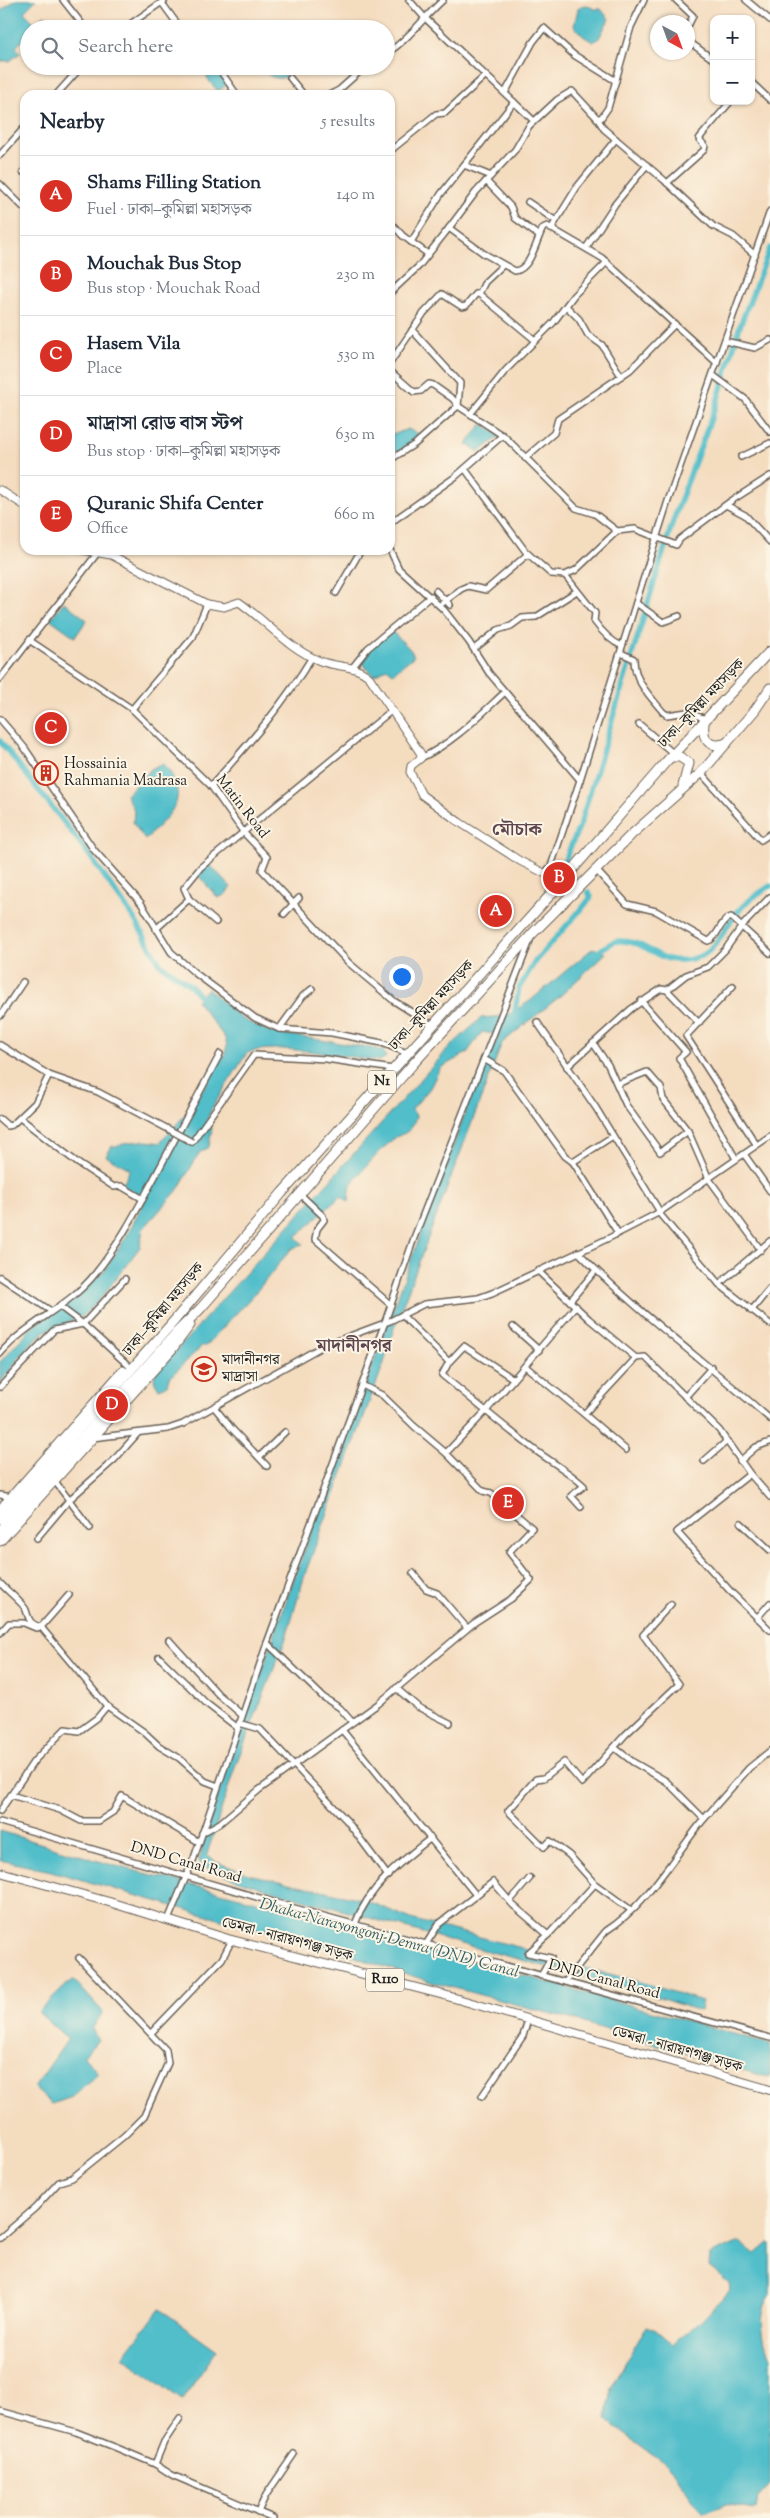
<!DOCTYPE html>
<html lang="en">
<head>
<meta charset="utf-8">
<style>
	body { margin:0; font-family:"Sorts Mill Goudy","Noto Serif Bengali",serif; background:#f2f2f3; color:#1f2937 }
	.controls { position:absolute; right:15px; top:15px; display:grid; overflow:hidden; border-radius:10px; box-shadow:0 1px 4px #0004 }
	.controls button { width:45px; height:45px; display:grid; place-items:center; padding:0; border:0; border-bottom:1px solid #e0e1e3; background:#fff; color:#1f2937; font:25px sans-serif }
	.compass { position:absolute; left:650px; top:15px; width:45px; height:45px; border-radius:50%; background:#fff; box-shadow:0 1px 4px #0004; rotate:139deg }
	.you { position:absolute; left:401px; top:976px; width:18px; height:18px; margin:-12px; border:4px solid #fff; border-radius:50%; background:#1a73e8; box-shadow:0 0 0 8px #1a73e833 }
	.badge { display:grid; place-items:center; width:32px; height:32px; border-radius:50%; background:#d93025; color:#fff; font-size:16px; font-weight:700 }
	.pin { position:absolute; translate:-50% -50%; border:2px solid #fff; box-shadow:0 1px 5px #0006 }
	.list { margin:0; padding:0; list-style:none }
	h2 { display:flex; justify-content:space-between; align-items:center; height:65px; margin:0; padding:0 20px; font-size:21px }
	h2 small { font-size:16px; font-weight:400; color:#747a83 }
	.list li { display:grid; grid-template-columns:32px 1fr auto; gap:15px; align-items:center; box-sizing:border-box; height:80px; padding:0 20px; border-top:1px solid #e0e1e3 }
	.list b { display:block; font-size:19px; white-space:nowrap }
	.list p { margin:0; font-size:16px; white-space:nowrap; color:#747a83 }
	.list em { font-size:16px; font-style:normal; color:#747a83 }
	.icon { flex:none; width:28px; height:28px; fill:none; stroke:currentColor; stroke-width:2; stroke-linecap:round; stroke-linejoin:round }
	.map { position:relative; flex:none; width:770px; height:2518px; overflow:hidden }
	.search { position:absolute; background:#fff; box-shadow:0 1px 4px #0004; left:20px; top:20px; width:375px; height:55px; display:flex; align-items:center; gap:12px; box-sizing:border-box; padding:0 18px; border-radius:28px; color:#747a83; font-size:19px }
	.panel { position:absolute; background:#fff; box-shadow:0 1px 4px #0004; left:20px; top:90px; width:375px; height:465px; border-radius:15px }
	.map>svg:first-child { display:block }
	.water { fill:#51beca; stroke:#366d73 }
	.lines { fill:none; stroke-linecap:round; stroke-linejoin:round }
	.canal { stroke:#51beca; stroke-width:5.5 }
	.street-casing { stroke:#685f55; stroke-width:8 }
	.secondary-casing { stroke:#685f55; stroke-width:9 }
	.primary-casing { stroke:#685f55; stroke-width:10 }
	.highway-casing { stroke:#685f55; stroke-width:11 }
	.street { stroke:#fff; stroke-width:5 }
	.secondary { stroke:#fff; stroke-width:7 }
	.primary { stroke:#fff; stroke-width:8 }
	.highway { stroke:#fff; stroke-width:9 }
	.street-bridge-casing { stroke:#685f55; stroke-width:8; stroke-linecap:butt }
	.street-bridge { stroke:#fff; stroke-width:5 }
	.labels { text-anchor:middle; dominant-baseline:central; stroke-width:4; stroke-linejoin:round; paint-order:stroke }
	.shield { fill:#fcf5e5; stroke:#5f5d58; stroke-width:1 }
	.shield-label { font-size:14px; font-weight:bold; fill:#1c1c1c }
	.street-label { font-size:15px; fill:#1c1c1c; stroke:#fcf5e5 }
	.poi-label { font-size:15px; fill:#1c1c1c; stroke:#fcf5e5; text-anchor:start }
	.water-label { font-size:16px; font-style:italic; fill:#315d62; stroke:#fcf5e5 }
	.quarter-label { font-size:18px; font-weight:bold; fill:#5c454f; stroke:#fcf5e5 }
</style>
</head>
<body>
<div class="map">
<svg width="770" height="2518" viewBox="0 0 770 2518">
	<rect width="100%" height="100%" fill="#fcf5e5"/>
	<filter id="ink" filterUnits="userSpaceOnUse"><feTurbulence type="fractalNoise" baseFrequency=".02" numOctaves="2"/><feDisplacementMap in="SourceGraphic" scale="10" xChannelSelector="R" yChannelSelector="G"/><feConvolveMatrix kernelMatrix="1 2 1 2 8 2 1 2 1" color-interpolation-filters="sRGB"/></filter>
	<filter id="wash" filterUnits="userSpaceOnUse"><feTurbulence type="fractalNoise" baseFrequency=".0096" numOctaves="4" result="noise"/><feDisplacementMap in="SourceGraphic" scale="20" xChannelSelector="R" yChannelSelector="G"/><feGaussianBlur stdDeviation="1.12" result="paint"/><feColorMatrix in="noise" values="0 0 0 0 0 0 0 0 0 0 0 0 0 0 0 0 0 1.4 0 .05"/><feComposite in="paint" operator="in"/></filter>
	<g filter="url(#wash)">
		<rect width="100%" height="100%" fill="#f4dcbf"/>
		<g class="water">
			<polygon points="16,0 36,0 24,12 35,23 45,15 49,21 49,28 29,29 29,43 24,39 16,47 20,53 10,61 0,61 0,11"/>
			<polygon points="587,5 594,9 601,9 609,19 599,38 593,42 583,36 574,26 578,9 581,6"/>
			<polygon points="201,66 215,66 228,84 218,91 210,82"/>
			<path d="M 261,66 L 294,66 L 294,67 C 289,83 268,81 261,66 Z"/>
			<polygon points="481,425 483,425 496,432 499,437 479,452 467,444"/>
			<path d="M 408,429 L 421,435 C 414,443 401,454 390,451 L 390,432 L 395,434 Z"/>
			<polygon points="64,602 87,620 75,637 50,619"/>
			<path d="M 392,631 C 399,640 410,646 414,656 L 393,673 L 387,668 L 373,676 L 360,660 L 368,649 Z"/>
			<path d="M 164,764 C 193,800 170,813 145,840 L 133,823 L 134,810 L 126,795 L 152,768 Z"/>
			<polygon points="209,864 231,887 225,895 218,898 198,875"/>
			<path d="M 593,948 L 606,953 L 559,997 L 502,1043 L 394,1328 L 384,1363 L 306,1571 L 285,1641 L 236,1764 L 207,1854 L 216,1862 L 252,1875 L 362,1899 L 414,1920 L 522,1948 L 544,1958 L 634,1980 L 702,2001 L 700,2011 L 628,1988 L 476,1948 L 253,1885 L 215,1872 L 201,1865 L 199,1860 L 213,1810 L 295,1576 L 474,1089 L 499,1035 L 482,1032 L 467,1053 L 440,1068 L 430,1088 L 412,1109 L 416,1116 C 411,1132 409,1131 396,1137 C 387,1143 356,1176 351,1186 C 349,1191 350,1197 349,1202 L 341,1196 L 296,1237 L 303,1244 L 291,1249 L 256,1292 L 205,1347 L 203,1345 L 169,1378 L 167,1385 L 159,1389 L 154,1380 L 155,1374 L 449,1048 L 481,1018 L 506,1016 L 530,1001 Z"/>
			<path d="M 208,989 L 242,1019 L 270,1032 L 377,1049 L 383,1051 L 386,1057 L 379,1061 C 349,1057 273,1042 247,1053 L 212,1108 L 206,1122 L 212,1128 L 209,1147 L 200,1152 L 177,1191 L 143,1229 L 140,1247 L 101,1298 L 83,1316 L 46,1331 L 29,1345 L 0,1383 L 0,1362 L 34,1325 L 74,1298 L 103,1273 L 126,1237 L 145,1200 L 123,1185 L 130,1169 L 106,1156 L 112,1146 C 119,1147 121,1144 127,1143 C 137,1140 150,1141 160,1143 L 191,1108 L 225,1054 L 227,1045 L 225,1038 L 196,1000 Z"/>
			<polygon points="0,1831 112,1865 256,1901 770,2044 770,2078 567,2018 428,1981 297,1938 229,1922 51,1871 0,1860"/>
			<polygon points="73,1979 103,2012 92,2029 98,2040 84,2056 98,2073 72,2097 52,2104 34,2088 68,2039 38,2012"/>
			<path d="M 740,2242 L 755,2254 L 768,2243 L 770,2244 L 770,2296 C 757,2313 763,2340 770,2358 L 770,2485 L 758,2498 L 756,2509 L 725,2504 L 703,2512 C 690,2500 684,2485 673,2472 C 655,2453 627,2438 606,2419 L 611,2388 L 646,2326 L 656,2330 L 672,2344 C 695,2329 711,2309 730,2290 L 729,2283 L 709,2266 L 710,2255 Z"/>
			<polygon points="160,2309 217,2350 182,2400 123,2357"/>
		</g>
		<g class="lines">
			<g class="canal">
				<polyline points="0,741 85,849 135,920 160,964 191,986 205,1002"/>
				<polyline points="565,865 564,862 580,825 673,521 716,405 740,326 770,248"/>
				<path d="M 595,954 C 601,950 611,941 618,941 C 652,939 658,972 701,956 C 717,950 728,921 740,909 C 748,900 759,893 770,886"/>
				<polyline points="514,1016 519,988 536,960 584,906 591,897 588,892"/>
			</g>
		</g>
	</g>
	<g filter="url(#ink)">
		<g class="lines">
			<defs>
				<g id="street">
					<polyline points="63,0 86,29"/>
					<polyline points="409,0 424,17 534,121"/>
					<polyline points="676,0 693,16 688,26"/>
					<polyline points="746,0 770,20"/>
					<polyline points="164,1 162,3 181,29"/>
					<polyline points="123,29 165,0"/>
					<polyline points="688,41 714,60"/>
					<path d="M 386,54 C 409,39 423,18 443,0"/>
					<polyline points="217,66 237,95"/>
					<polyline points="290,78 304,95"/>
					<polyline points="751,82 770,100"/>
					<polyline points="505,93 533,42 544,28 574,55 616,81"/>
					<polyline points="56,95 82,66"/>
					<polyline points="329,95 339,90 366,66"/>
					<polyline points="597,118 601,118 608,108 631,27 644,0"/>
					<polyline points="390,151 436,114 445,113 485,76"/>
					<polyline points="0,155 25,127"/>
					<polyline points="464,165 491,176"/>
					<polyline points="23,172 25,171"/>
					<polyline points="486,181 511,207 515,218 539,236"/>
					<polyline points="667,183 704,150 705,146 699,139 702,135 731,101"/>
					<polyline points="0,184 25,209"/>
					<polyline points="528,202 556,221"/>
					<polyline points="390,222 403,236 428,254"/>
					<polyline points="449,228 476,192 515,150 529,126 557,100 572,91 597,118 604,129 664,180 713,226 733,236 755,255"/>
					<polyline points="551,229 577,187 616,139"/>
					<polyline points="411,242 441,194 514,102"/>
					<polyline points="586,248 615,204 647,165"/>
					<path d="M 390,293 L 419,266 L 449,228 L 483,253 L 515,271 C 531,269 536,241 543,228 L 547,226 L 602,258 L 717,363"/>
					<polyline points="479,294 485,282 503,265"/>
					<polyline points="566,306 579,319 588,335 602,345 621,376"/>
					<polyline points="412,330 460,383 458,406"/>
					<polyline points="725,341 755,348 770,340"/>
					<polyline points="390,363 424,313 442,294 462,307 466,306 476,294 479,294 535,340"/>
					<polyline points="390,371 414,392 421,391 429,384 433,385 453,399 458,406"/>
					<polyline points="714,376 745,399 770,432"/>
					<polyline points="471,413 506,370 553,323 574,295 607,262"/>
					<polyline points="741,457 770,443"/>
					<polyline points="525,458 554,433 558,419 630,370 675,324"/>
					<polyline points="390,460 415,444 458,406 505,437 576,508 595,514 617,531 635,529 676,545 680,539 731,501 770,476"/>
					<polyline points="465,469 526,552 551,574 565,575 576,570 617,531"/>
					<polyline points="726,505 745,515 770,542"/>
					<polyline points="390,523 455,477 503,435"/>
					<polyline points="390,550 399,569 444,610 469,642 489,673 580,780"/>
					<path d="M 565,575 L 595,613 L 594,621 C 602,632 610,641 622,646"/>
					<polyline points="436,591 450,605"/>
					<polyline points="336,593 361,550"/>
					<polyline points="636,603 663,622 679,616"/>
					<polyline points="440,605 461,589 468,586 486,590 528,554"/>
					<polyline points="29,640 132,709 211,786 244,833 267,857 262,870 349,963 394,1001 432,1025"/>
					<polyline points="474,649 498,630 511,626 522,618 536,617 577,591"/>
					<path d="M 621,653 L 634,659 C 634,681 649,695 663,712 L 667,715 L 687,712 L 706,719"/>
					<polyline points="352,668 368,648 431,596"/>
					<polyline points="0,679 99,551"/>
					<polyline points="132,709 193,637 207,604"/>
					<polyline points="0,719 24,747 94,850 141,903 171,952 195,973 255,1018 279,1029 332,1033 382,1043 407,1053"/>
					<polyline points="639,724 674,754"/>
					<path d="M 421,758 C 453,743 479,716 505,692"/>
					<polyline points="701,773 761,840 770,834"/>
					<path d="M 211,786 C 250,742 281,708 312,657"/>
					<path d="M 596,870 L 627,904 L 656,911 L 708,941 C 718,938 720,920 731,917 L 770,953"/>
					<polyline points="545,873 551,866 580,780 668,501 770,211"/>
					<polyline points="189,899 216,922"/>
					<polyline points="284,914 299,898"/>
					<polyline points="156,929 189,899 184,888 201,867 391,711"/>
					<polyline points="733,986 686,1036 756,1144"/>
					<polyline points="667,990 686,975 708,967 725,950 742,926 770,897"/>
					<polyline points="641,1001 686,1052 679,1058 736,1159"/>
					<polyline points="0,1016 23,982"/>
					<polyline points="537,1022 596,1108 660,1212"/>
					<polyline points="279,1029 303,996 312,989"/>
					<polyline points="593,1043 608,1065 626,1105 660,1152 688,1131"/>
					<polyline points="0,1045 49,1075"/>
					<polyline points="484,1059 504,1071 565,1156 573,1162 618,1233"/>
					<polyline points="567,1067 631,1009 661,989 667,990 699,1023"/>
					<polyline points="617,1084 647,1072 661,1088 663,1099 688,1131 709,1179 761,1250"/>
					<polyline points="20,1118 79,1164 114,1187 121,1186 143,1199"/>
					<polyline points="0,1119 8,1126 12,1125 35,1103 49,1075 98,1092 170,1130"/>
					<polyline points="192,1142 254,1055 326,1059 393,1069"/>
					<polyline points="744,1154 770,1191"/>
					<polyline points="573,1162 613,1136"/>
					<polyline points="300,1194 323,1216 324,1220 317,1229 315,1239 391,1305"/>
					<polyline points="658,1212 719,1284 770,1324"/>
					<path d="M 578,1252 C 638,1313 706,1362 770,1419"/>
					<polyline points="538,1271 589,1319 636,1358 645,1357 719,1430 750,1474 770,1497"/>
					<polyline points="0,1277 51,1311"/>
					<polyline points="719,1284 770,1241"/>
					<polyline points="570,1301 596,1270"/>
					<polyline points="59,1306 83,1324 128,1365"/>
					<polyline points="751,1311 770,1288"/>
					<path d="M 402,1315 L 449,1362 L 442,1375 C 473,1400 503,1426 535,1450 C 551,1462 570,1472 584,1486 L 571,1496 L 581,1507"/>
					<polyline points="513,1327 539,1350"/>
					<path d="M 0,1354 C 27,1322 69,1307 95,1274 C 120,1243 139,1206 158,1171 C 179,1132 199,1093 220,1054"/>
					<polyline points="449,1362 464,1346 512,1378"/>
					<polyline points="525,1366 584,1414 636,1358"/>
					<polyline points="0,1387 54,1330 83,1324 125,1279"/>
					<polyline points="685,1397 712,1367"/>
					<polyline points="214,1407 232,1429 267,1466"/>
					<polyline points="584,1414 626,1450"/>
					<polyline points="92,1438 168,1429 183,1424 323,1346 390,1321 424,1304 478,1298 492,1293 611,1237 660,1212 770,1136"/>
					<polyline points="446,1453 486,1411 576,1306"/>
					<polyline points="259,1457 285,1432"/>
					<polyline points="704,1461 727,1441"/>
					<polyline points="740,1461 756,1447 770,1442"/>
					<polyline points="750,1474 677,1532 731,1592 770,1630"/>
					<polyline points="54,1480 90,1528"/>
					<polyline points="0,1495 12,1497"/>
					<polyline points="741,1523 770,1550"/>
					<polyline points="37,1538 69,1500 114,1460 138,1433"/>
					<polyline points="413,1573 426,1589 437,1593 467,1628"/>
					<path d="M 0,1583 C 5,1589 24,1604 26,1610 C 29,1619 29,1624 41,1627 L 107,1706"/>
					<polyline points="757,1618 770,1603"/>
					<polyline points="0,1633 9,1623 24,1623 36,1628 41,1627 69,1595"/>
					<polyline points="169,1640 218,1694 242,1715"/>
					<polyline points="267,1643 323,1697 340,1708 352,1722"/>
					<polyline points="159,1657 207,1704 238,1728"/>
					<polyline points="396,1688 418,1707 450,1723"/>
					<polyline points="239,1723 260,1729 347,1821 388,1876"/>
					<polyline points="342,1730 476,1895"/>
					<polyline points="11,1795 34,1761 65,1729 79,1731 97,1718 107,1706 144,1732 159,1746 179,1758 205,1781 218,1786"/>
					<polyline points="0,1811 11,1795 60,1810 81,1821 99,1821 113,1812 122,1796 199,1842"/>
					<polyline points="704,1819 749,1768 770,1751"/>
					<polyline points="0,1822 287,1906 770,2038"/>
					<polyline points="202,1833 220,1823 259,1790 378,1704 474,1623 511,1599 531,1580 509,1552 532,1528 491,1493 483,1491 446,1453 414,1426 382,1395 362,1385"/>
					<polyline points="510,1901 530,1878"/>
					<polyline points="631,1910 595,1884 569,1855 550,1841 544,1847 508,1811 536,1779 544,1778 564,1762 582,1783 625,1735 679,1684 643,1635 671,1604"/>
					<polyline points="168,1920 194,1858 267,1643 385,1322 414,1238 531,938"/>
					<path d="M 355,1924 C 368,1888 401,1861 431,1838"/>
					<polyline points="426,1944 439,1924 493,1882 513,1905 548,1935"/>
					<polyline points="541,1976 551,1958 528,1953 549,1934 595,1884"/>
					<path d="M 565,1982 L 606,1931 C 647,1905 674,1856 704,1819 L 666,1781 L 633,1762 L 615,1748"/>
					<polyline points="151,2033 222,1959 232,1940"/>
					<polyline points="482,2096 523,2036 528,2020"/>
					<polyline points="0,2238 35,2208 59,2182 72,2178 124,2136 144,2116 168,2063 166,2050 79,1958"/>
					<polyline points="0,2411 76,2432 117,2448 155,2464 172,2475 273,2518"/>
					<polyline points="155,2464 164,2442 180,2418"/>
					<polyline points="258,2512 266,2495 294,2454"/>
				</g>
				<g id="secondary">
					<polyline points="0,490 25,506"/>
					<path d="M 82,550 L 111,555 L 207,604 L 224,607 L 239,602 C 266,621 289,649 320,661 C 337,668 356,664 370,678 L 421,754 L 421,758 L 411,766 L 410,772 L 422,795 L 459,822 L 520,861 L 562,882"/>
				</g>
				<polyline id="primary" points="0,1872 109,1902 228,1939 444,1995 770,2090"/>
				<g id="highway">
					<path d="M 704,723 C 702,740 709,749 727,743"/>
					<polyline points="670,757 680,757 689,763 683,786"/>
					<polyline points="0,1510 123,1371"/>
					<polyline points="0,1519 174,1321 282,1193 562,882 665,763 770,651"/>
					<polyline points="0,1531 176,1333 201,1308 413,1064 533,933 631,835 701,773 755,710 770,688"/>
					<polyline points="0,1541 172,1349 190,1325"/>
				</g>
			</defs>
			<use href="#street" class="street-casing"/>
			<use href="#secondary" class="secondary-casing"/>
			<use href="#primary" class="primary-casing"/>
			<use href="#highway" class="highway-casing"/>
			<use href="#street" class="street"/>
			<use href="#secondary" class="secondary"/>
			<use href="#primary" class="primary"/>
			<use href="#highway" class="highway"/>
			<defs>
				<polyline id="street-bridge" points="170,1130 192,1142"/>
			</defs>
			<use href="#street-bridge" class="street-bridge-casing"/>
			<use href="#street-bridge" class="street-bridge"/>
		</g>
	</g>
	<defs>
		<symbol id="building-ring" viewBox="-11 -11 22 22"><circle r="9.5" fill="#fcf5e5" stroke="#c8321e" stroke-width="1.5"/><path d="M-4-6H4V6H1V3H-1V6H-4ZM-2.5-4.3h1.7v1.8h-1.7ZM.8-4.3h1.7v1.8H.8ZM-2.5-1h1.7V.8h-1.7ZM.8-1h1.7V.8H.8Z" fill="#c8321e"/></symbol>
		<symbol id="school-ring" viewBox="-11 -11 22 22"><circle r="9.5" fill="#fcf5e5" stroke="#c8321e" stroke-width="1.5"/><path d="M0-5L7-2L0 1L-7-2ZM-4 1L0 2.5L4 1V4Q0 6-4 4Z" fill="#c8321e"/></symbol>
	</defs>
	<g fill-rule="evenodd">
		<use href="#building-ring" x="32" y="759" width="28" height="28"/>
		<use href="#school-ring" x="190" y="1355" width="28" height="28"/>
	</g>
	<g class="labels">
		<g class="shield">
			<rect x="368" y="1070.5" width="28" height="23" rx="4"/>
			<rect x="366" y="1968.5" width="38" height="23" rx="4"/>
		</g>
		<g class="shield-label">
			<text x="382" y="1082">N1</text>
			<text x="385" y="1980">R110</text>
		</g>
		<g class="street-label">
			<text transform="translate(702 704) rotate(-46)">ঢাকা–কুমিল্লা মহাসড়ক</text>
			<text transform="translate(242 807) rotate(52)">Matin Road</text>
			<text transform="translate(432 1006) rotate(-47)">ঢাকা–কুমিল্লা মহাসড়ক</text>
			<text transform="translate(164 1310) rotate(-50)">ঢাকা–কুমিল্লা মহাসড়ক</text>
			<text transform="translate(186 1863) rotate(16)">DND Canal Road</text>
			<text transform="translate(287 1940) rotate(15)">ডেমরা - নারায়ণগঞ্জ সড়ক</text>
			<text transform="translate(604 1980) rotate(15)">DND Canal Road</text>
			<text transform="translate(677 2050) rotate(16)">ডেমরা - নারায়ণগঞ্জ সড়ক</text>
		</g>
		<g class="poi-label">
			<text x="64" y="764">Hossainia<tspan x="64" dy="17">Rahmania Madrasa</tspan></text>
			<text x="222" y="1360">মাদানীনগর<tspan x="222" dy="17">মাদ্রাসা</tspan></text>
		</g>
		<g class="water-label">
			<text transform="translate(389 1939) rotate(15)">Dhaka-Narayongonj-Demra (DND) Canal</text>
		</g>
		<g class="quarter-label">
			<text x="517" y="831">মৌচাক</text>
			<text x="354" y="1347">মাদানীনগর</text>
		</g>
	</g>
</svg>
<div class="controls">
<button>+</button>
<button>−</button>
</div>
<svg class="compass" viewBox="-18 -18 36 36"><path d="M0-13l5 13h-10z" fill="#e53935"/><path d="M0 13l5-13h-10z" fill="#747a83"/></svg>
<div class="you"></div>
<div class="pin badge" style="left:496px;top:911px">A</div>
<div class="pin badge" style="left:559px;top:878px">B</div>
<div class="pin badge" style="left:51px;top:728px">C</div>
<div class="pin badge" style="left:112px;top:1405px">D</div>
<div class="pin badge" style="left:508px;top:1503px">E</div>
<div class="search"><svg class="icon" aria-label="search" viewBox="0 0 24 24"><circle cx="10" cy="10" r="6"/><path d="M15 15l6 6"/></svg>Search here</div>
<section class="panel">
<h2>Nearby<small>5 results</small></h2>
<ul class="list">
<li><span class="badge">A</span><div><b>Shams Filling Station</b><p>Fuel · ঢাকা–কুমিল্লা মহাসড়ক</p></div><em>140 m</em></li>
<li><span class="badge">B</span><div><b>Mouchak Bus Stop</b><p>Bus stop · Mouchak Road</p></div><em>230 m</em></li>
<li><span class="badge">C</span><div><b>Hasem Vila</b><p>Place</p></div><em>530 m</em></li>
<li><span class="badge">D</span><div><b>মাদ্রাসা রোড বাস স্টপ</b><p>Bus stop · ঢাকা–কুমিল্লা মহাসড়ক</p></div><em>630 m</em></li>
<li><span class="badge">E</span><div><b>Quranic Shifa Center</b><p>Office</p></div><em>660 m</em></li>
</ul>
</section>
</div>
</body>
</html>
